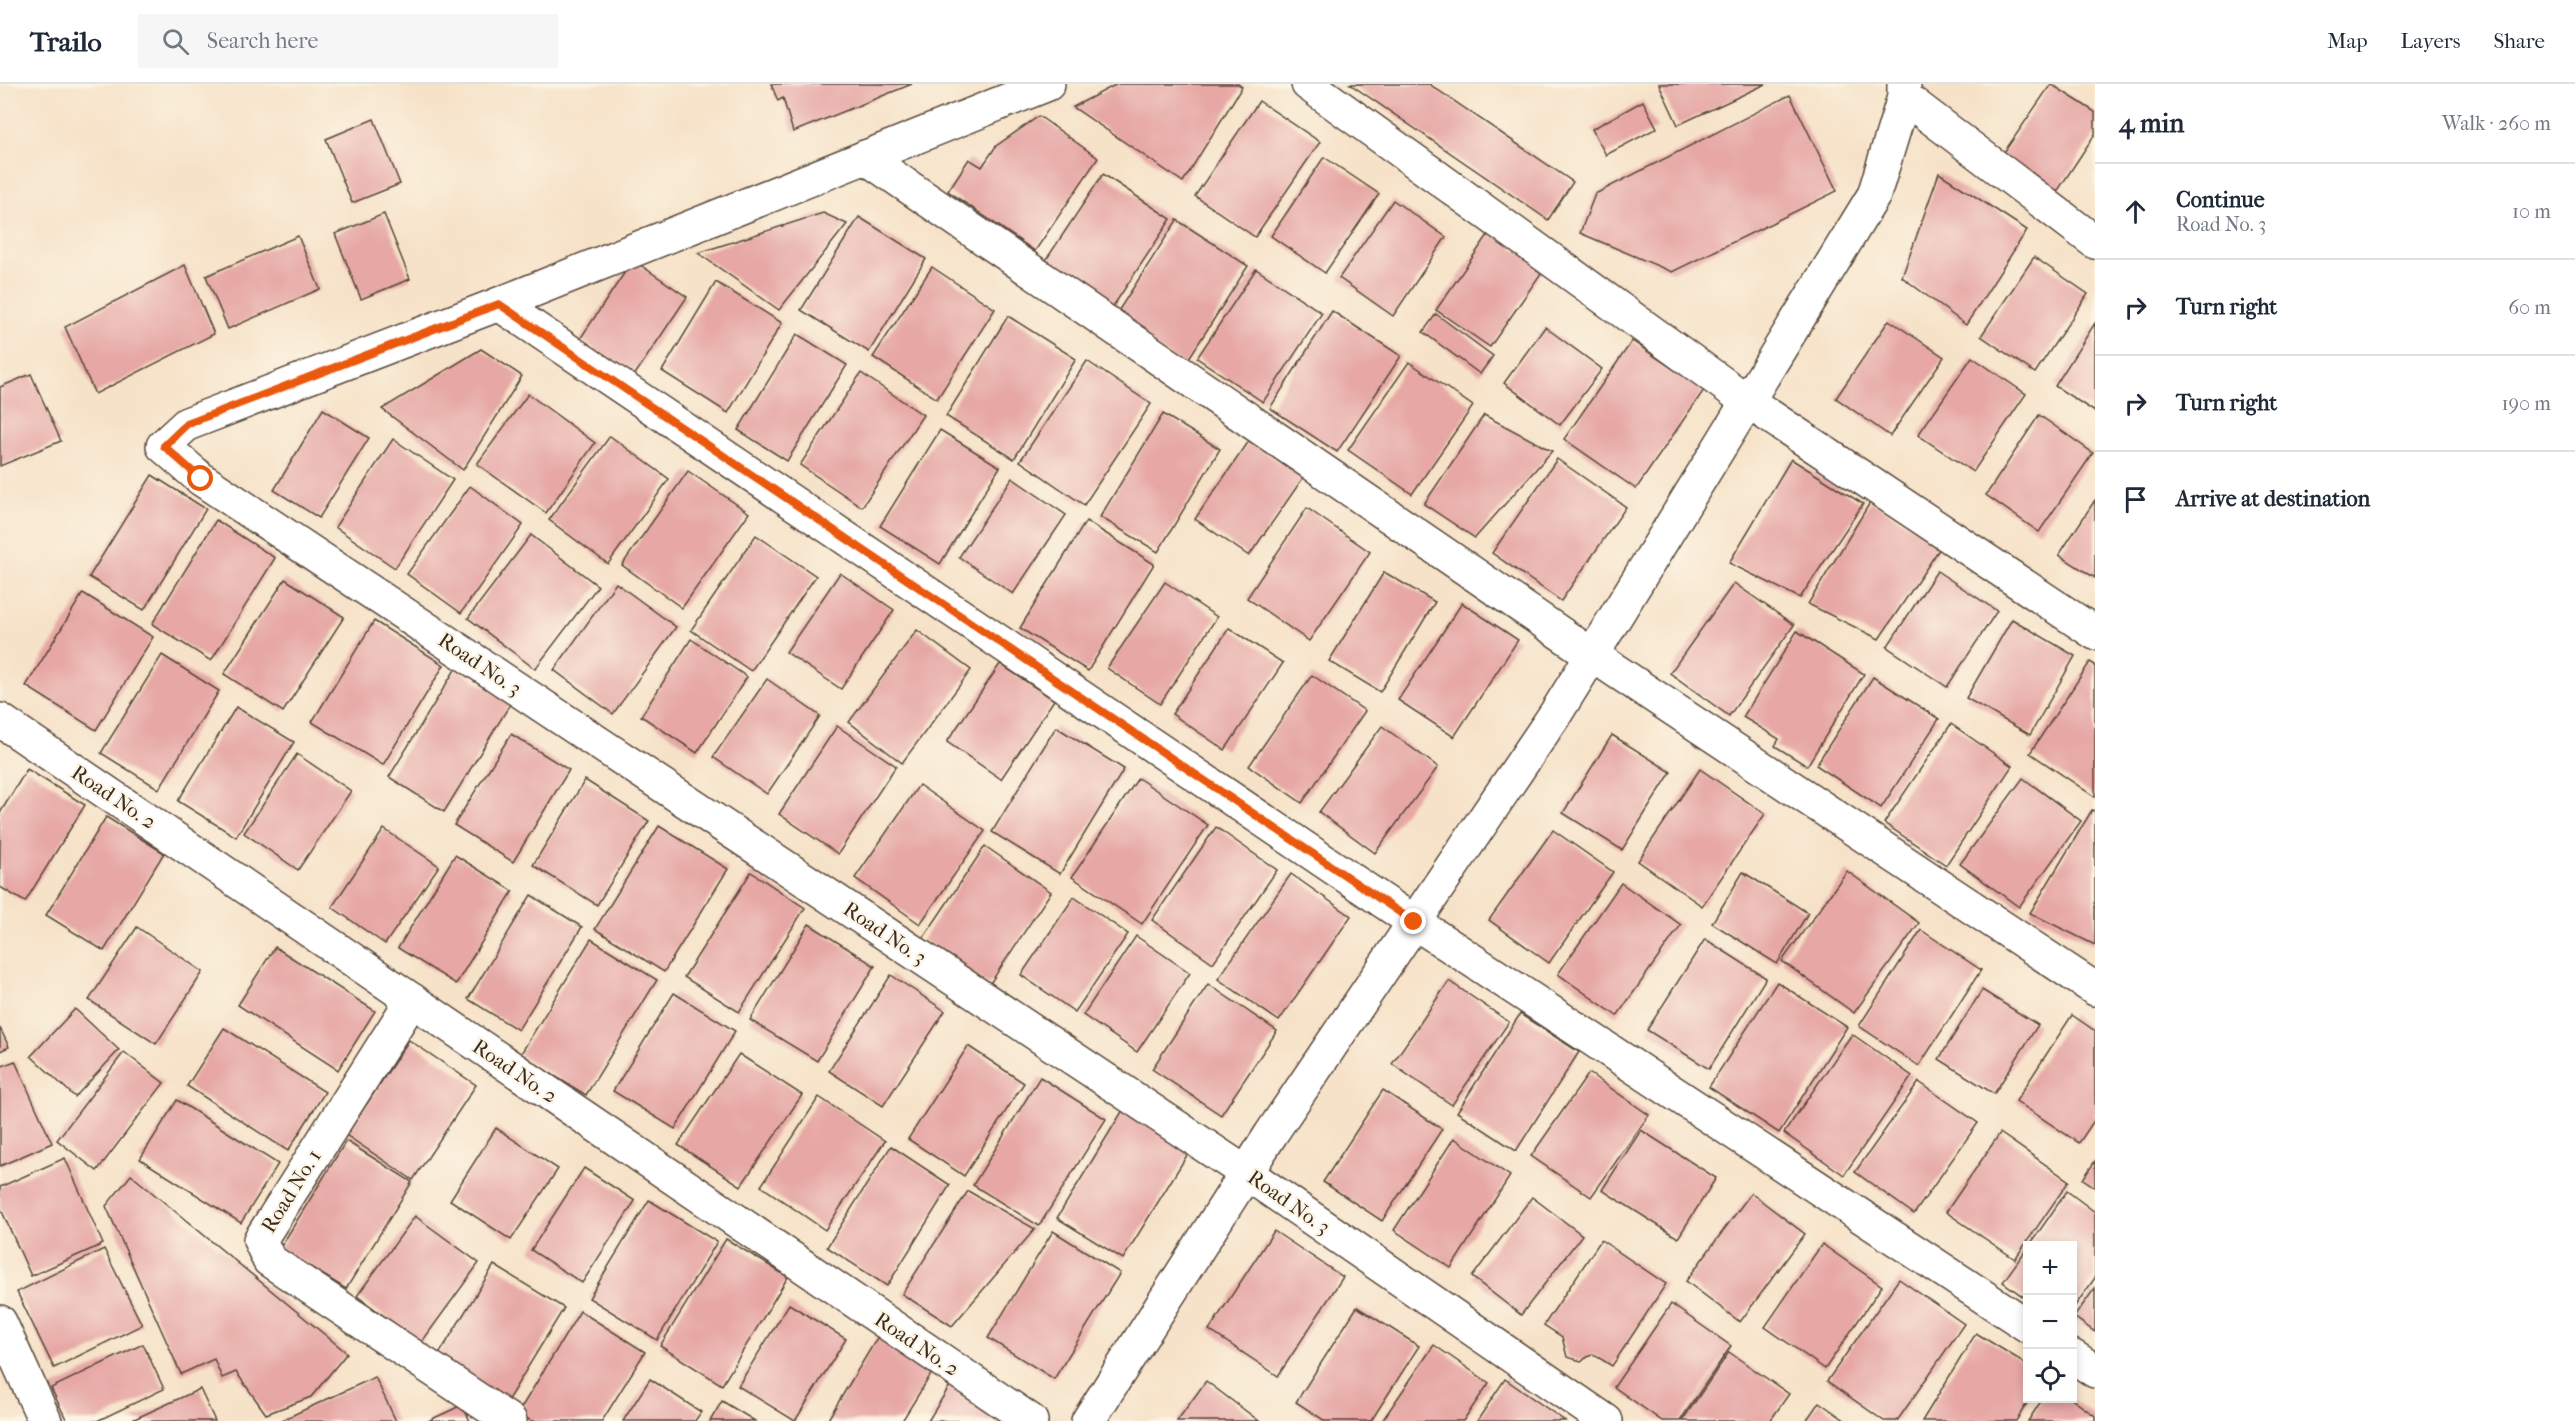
<!DOCTYPE html>
<html lang="en">
<head>
<meta charset="utf-8">
<style>
	body { margin:0; font-family:"IM FELL French Canon",serif; background:#f6f6f7; color:#1f2937 }
	.controls { position:absolute; right:18px; bottom:18px; display:grid; overflow:hidden; border-radius:0px; box-shadow:0 3px 9px #0003 }
	.controls button { width:54px; height:54px; display:grid; place-items:center; padding:0; border:0; border-bottom:2px solid #e0e1e3; background:#fff; color:#1f2937; font:30px sans-serif }
	.stop { position:absolute; width:18px; height:18px; margin:-14px; border:4px solid #ea580c; border-radius:50%; background:#fff }
	.stop.end { background:#ea580c; border-color:#fff; box-shadow:0 2px 6px #0008 }
	.list { margin:0; padding:0; list-style:none }
	h2 { display:flex; justify-content:space-between; align-items:center; height:78px; margin:0; padding:0 24px; font-size:26px }
	h2 small { font-size:20px; font-weight:400; color:#747a83 }
	.list li { display:grid; grid-template-columns:39px 1fr auto; gap:18px; align-items:center; box-sizing:border-box; height:96px; padding:0 24px; border-top:2px solid #e0e1e3 }
	.list b { display:block; font-size:22px; white-space:nowrap }
	.list p { margin:0; font-size:20px; white-space:nowrap; color:#747a83 }
	.list em { font-size:20px; font-style:normal; color:#747a83 }
	.icon { flex:none; width:33px; height:33px; fill:none; stroke:currentColor; stroke-width:2; stroke-linecap:round; stroke-linejoin:round }
	.map { position:relative; flex:none; width:2095px; height:1337px; overflow:hidden }
	header { display:flex; align-items:center; gap:36px; box-sizing:border-box; height:84px; padding:0 30px; background:#fff; border-bottom:2px solid #e0e1e3 }
	header strong { font-size:28px }
	nav { display:flex; gap:33px; margin-inline-start:auto; font-size:21px }
	.search { width:420px; height:54px; background:#f6f6f7; display:flex; align-items:center; gap:15px; box-sizing:border-box; padding:0 21px; border-radius:0px; color:#747a83; font-size:22px }
	main { display:flex }
	aside { flex:1; background:#fff }
	.map>svg:first-child { display:block }
	.building { fill:#e6a7a5 }
	.lines { fill:none; stroke-linecap:round; stroke-linejoin:round }
	.street-casing { stroke:#574638; stroke-width:36 }
	.street { stroke:#fff; stroke-width:33 }
	.route { stroke:#ea580c; stroke-width:8 }
	.labels { text-anchor:middle; dominant-baseline:central; stroke-width:4.5; stroke-linejoin:round; paint-order:stroke }
	.street-label { font-size:21px; fill:#3b2a1e; stroke:#fcf5e5 }
</style>
</head>
<body>
<header>
<strong>Trailo</strong>
<div class="search"><svg class="icon" aria-label="search" viewBox="0 0 24 24"><circle cx="10" cy="10" r="6"/><path d="M15 15l6 6"/></svg>Search here</div>
<nav><a>Map</a><a>Layers</a><a>Share</a></nav>
</header>
<main>
<div class="map">
<svg width="2095" height="1337" viewBox="0 0 2095 1337">
	<rect width="100%" height="100%" fill="#fcf5e5"/>
	<filter id="ink" filterUnits="userSpaceOnUse"><feTurbulence type="fractalNoise" baseFrequency=".0167" numOctaves="2"/><feDisplacementMap in="SourceGraphic" scale="12" xChannelSelector="R" yChannelSelector="G"/><feConvolveMatrix kernelMatrix="1 2 1 2 8 2 1 2 1" color-interpolation-filters="sRGB"/></filter>
	<filter id="wash" filterUnits="userSpaceOnUse"><feTurbulence type="fractalNoise" baseFrequency=".008" numOctaves="4" result="noise"/><feDisplacementMap in="SourceGraphic" scale="24" xChannelSelector="R" yChannelSelector="G"/><feGaussianBlur stdDeviation="1.35" result="paint"/><feColorMatrix in="noise" values="0 0 0 0 0 0 0 0 0 0 0 0 0 0 0 0 0 1.4 0 .05"/><feComposite in="paint" operator="in"/></filter>
	<g filter="url(#wash)">
		<rect width="100%" height="100%" fill="#f6e2c8"/>
		<g id="blocks">
			<g class="building">
				<polygon points="771,0 912,0 793,48 783,14 778,17"/>
				<polygon points="1117,0 1238,0 1242,3 1183,98 1073,23"/>
				<polygon points="1350,0 1429,0 1573,98 1548,136"/>
				<polygon points="1659,0 1766,0 1678,41"/>
				<polygon points="2051,0 2095,28 2095,50 2053,114 1998,77"/>
				<polygon points="1790,11 1837,107 1672,188 1580,149 1595,110"/>
				<polygon points="1259,17 1320,58 1255,153 1195,112"/>
				<polygon points="1643,17 1657,44 1606,71 1592,45"/>
				<polygon points="1039,32 1098,74 1035,167 948,107 969,75 982,83 996,62"/>
				<polygon points="374,35 400,100 352,119 326,55"/>
				<polygon points="1324,73 1379,110 1325,189 1271,152"/>
				<polygon points="1939,89 2027,146 1966,241 1902,193"/>
				<polygon points="1103,90 1171,135 1110,227 1042,182"/>
				<polygon points="1393,116 1446,153 1393,232 1339,194"/>
				<polygon points="823,129 847,140 779,226 698,169"/>
				<polygon points="384,130 410,195 361,215 335,150"/>
				<polygon points="859,133 926,175 869,268 801,226"/>
				<polygon points="1177,136 1248,182 1184,282 1113,235"/>
				<polygon points="1490,148 1544,185 1490,263 1436,226"/>
				<polygon points="298,152 320,205 228,245 206,192"/>
				<polygon points="2034,173 2088,210 2035,289 1981,252"/>
				<polygon points="633,176 687,213 634,292 580,255"/>
				<polygon points="185,181 214,250 95,310 65,243"/>
				<polygon points="932,183 995,225 937,315 873,273"/>
				<polygon points="1256,185 1322,229 1263,318 1197,274"/>
				<polygon points="716,198 782,239 728,329 662,287"/>
				<polygon points="1332,227 1401,272 1337,368 1270,324"/>
				<polygon points="1436,230 1493,272 1480,290 1423,248"/>
				<polygon points="1008,232 1076,275 1014,375 946,332"/>
				<polygon points="1889,236 1944,273 1890,352 1836,314"/>
				<polygon points="2095,239 2095,328 2055,302"/>
				<polygon points="1545,243 1602,285 1560,341 1504,299"/>
				<polygon points="797,250 847,281 787,377 738,346"/>
				<polygon points="1632,257 1704,306 1636,405 1564,355"/>
				<polygon points="481,265 522,292 463,386 382,325"/>
				<polygon points="1972,273 2026,310 1973,388 1918,351"/>
				<polygon points="1087,277 1151,320 1084,421 1020,377"/>
				<polygon points="1409,278 1473,322 1412,410 1348,366"/>
				<polygon points="861,289 923,331 862,423 800,381"/>
				<polygon points="31,290 61,357 0,382 0,303"/>
				<polygon points="528,310 595,359 546,429 477,380"/>
				<polygon points="323,325 369,354 319,434 274,406"/>
				<polygon points="1163,330 1220,365 1158,468 1100,433"/>
				<polygon points="1484,331 1552,367 1475,454 1424,420"/>
				<polygon points="2039,331 2093,369 2039,448 1986,411"/>
				<polygon points="940,346 1000,383 940,480 880,442"/>
				<polygon points="610,352 669,395 608,480 549,436"/>
				<polygon points="393,355 453,396 395,484 335,443"/>
				<polygon points="1249,357 1303,394 1249,472 1195,435"/>
				<polygon points="1557,375 1626,423 1561,517 1492,469"/>
				<polygon points="1791,375 1863,420 1800,514 1729,479"/>
				<polygon points="688,387 749,429 682,524 622,481"/>
				<polygon points="152,391 206,425 144,526 89,493"/>
				<polygon points="1012,394 1066,431 1013,510 959,473"/>
				<polygon points="470,402 523,441 461,529 407,490"/>
				<polygon points="2095,416 2095,494 2059,471"/>
				<polygon points="1871,417 1942,461 1879,555 1808,520"/>
				<polygon points="1307,424 1370,468 1309,557 1247,514"/>
				<polygon points="216,436 275,474 211,577 152,540"/>
				<polygon points="1086,437 1154,480 1088,587 1020,544"/>
				<polygon points="531,451 598,502 535,585 468,534"/>
				<polygon points="756,451 816,492 751,587 691,546"/>
				<polygon points="1937,487 1997,527 1947,603 1887,563"/>
				<polygon points="1384,488 1435,518 1380,608 1329,577"/>
				<polygon points="840,489 894,526 841,605 786,568"/>
				<polygon points="285,495 344,533 283,628 224,590"/>
				<polygon points="1165,498 1217,533 1160,620 1107,584"/>
				<polygon points="616,499 676,543 613,630 554,586"/>
				<polygon points="1734,499 1794,541 1729,632 1670,589"/>
				<polygon points="83,509 153,553 96,646 26,602"/>
				<polygon points="1462,519 1518,556 1454,653 1398,616"/>
				<polygon points="2012,535 2075,572 2030,651 1966,614"/>
				<polygon points="374,537 444,581 383,681 312,638"/>
				<polygon points="1229,544 1283,579 1225,666 1172,630"/>
				<polygon points="917,546 971,586 902,679 849,638"/>
				<polygon points="1797,547 1864,590 1807,682 1775,662 1779,655 1743,633"/>
				<polygon points="691,555 747,593 697,669 641,632"/>
				<polygon points="162,571 219,607 159,705 101,669"/>
				<polygon points="2090,578 2095,581 2095,713 2030,669"/>
				<polygon points="1000,580 1054,616 1001,695 947,658"/>
				<polygon points="456,584 511,619 444,728 389,693"/>
				<polygon points="1312,591 1365,627 1302,719 1249,682"/>
				<polygon points="1873,593 1939,635 1881,724 1816,681"/>
				<polygon points="767,595 820,632 767,710 713,673"/>
				<polygon points="236,623 294,658 236,753 178,717"/>
				<polygon points="1951,640 2012,682 1946,781 1884,739"/>
				<polygon points="837,642 896,682 838,770 779,730"/>
				<polygon points="1382,642 1438,683 1375,769 1319,728"/>
				<polygon points="1056,643 1124,685 1060,790 992,748"/>
				<polygon points="511,650 569,686 513,778 454,741"/>
				<polygon points="1612,651 1671,688 1622,766 1563,729"/>
				<polygon points="297,670 351,707 298,786 244,749"/>
				<polygon points="27,685 85,721 25,818 0,803 0,729"/>
				<polygon points="1700,685 1765,730 1702,822 1638,777"/>
				<polygon points="1138,694 1208,741 1142,840 1072,793"/>
				<polygon points="2023,694 2081,737 2019,823 1960,780"/>
				<polygon points="585,696 649,737 597,821 533,781"/>
				<polygon points="919,701 985,747 920,840 855,794"/>
				<polygon points="2092,726 2095,727 2095,861 2030,829"/>
				<polygon points="106,733 164,769 104,867 46,831"/>
				<polygon points="659,742 728,785 664,888 595,845"/>
				<polygon points="1216,743 1277,786 1213,879 1152,836"/>
				<polygon points="384,745 439,782 385,860 332,823"/>
				<polygon points="1553,746 1613,788 1549,879 1489,836"/>
				<polygon points="985,762 1051,808 989,901 922,856"/>
				<polygon points="455,771 513,807 456,900 398,864"/>
				<polygon points="1847,787 1919,839 1854,929 1782,877"/>
				<polygon points="751,788 805,824 739,928 684,893"/>
				<polygon points="1743,788 1808,829 1777,880 1712,839"/>
				<polygon points="1291,790 1351,832 1279,937 1218,895"/>
				<polygon points="1621,799 1681,841 1617,932 1558,890"/>
				<polygon points="531,811 582,843 518,946 468,915"/>
				<polygon points="1074,813 1128,850 1075,928 1021,891"/>
				<polygon points="809,840 875,882 817,977 750,936"/>
				<polygon points="137,843 203,888 156,960 89,916"/>
				<polygon points="1921,846 1981,886 1919,982 1859,942"/>
				<polygon points="1136,852 1190,889 1137,968 1083,931"/>
				<polygon points="591,855 657,896 586,1011 520,971"/>
				<polygon points="1705,855 1766,894 1709,985 1647,946"/>
				<polygon points="275,863 375,927 338,986 238,921"/>
				<polygon points="891,891 945,927 883,1022 829,987"/>
				<polygon points="1449,897 1509,938 1452,1021 1392,980"/>
				<polygon points="1777,898 1847,943 1779,1049 1709,1003"/>
				<polygon points="1208,900 1277,947 1221,1031 1152,985"/>
				<polygon points="1982,906 2038,941 1994,1010 1939,975"/>
				<polygon points="674,909 735,947 675,1045 613,1007"/>
				<polygon points="75,925 119,966 75,1013 31,972"/>
				<polygon points="1520,930 1579,968 1516,1067 1457,1028"/>
				<polygon points="2072,931 2095,947 2095,1035 2079,1059 2016,1017"/>
				<polygon points="0,944 9,963 0,967"/>
				<polygon points="224,944 325,1008 288,1067 187,1002"/>
				<polygon points="1852,950 1912,992 1844,1091 1784,1049"/>
				<polygon points="409,956 476,1001 413,1096 346,1051"/>
				<polygon points="968,962 1024,999 964,1092 908,1055"/>
				<polygon points="124,968 164,999 97,1087 57,1056"/>
				<polygon points="739,970 802,1011 741,1102 678,1061"/>
				<polygon points="15,977 52,1059 0,1082 0,983"/>
				<polygon points="1589,989 1649,1031 1591,1113 1531,1072"/>
				<polygon points="1040,993 1106,1035 1039,1142 973,1101"/>
				<polygon points="1919,998 1978,1039 1914,1130 1855,1088"/>
				<polygon points="1383,1006 1442,1045 1382,1137 1323,1098"/>
				<polygon points="819,1013 885,1057 825,1146 761,1102"/>
				<polygon points="177,1016 278,1080 241,1139 140,1075"/>
				<polygon points="1123,1026 1189,1068 1123,1175 1057,1134"/>
				<polygon points="496,1044 558,1085 511,1156 450,1116"/>
				<polygon points="1641,1046 1716,1094 1678,1154 1602,1106"/>
				<polygon points="2000,1049 2069,1097 2015,1175 1946,1128"/>
				<polygon points="1454,1054 1510,1092 1451,1184 1394,1146"/>
				<polygon points="346,1057 412,1098 346,1205 280,1164"/>
				<polygon points="891,1062 950,1101 887,1202 827,1163"/>
				<polygon points="65,1074 103,1160 31,1192 0,1123 0,1103"/>
				<polygon points="2095,1077 2095,1103 2083,1095"/>
				<polygon points="584,1084 635,1117 582,1199 531,1166"/>
				<polygon points="131,1091 347,1269 311,1313 266,1330 236,1288 222,1294 214,1275 181,1290 106,1122"/>
				<polygon points="968,1107 1035,1145 952,1242 902,1210"/>
				<polygon points="2067,1107 2095,1128 2095,1194 2072,1226 2072,1162 2029,1162"/>
				<polygon points="1751,1109 1805,1150 1740,1238 1686,1197"/>
				<polygon points="1532,1113 1582,1151 1521,1231 1472,1193"/>
				<polygon points="649,1116 717,1158 657,1256 589,1214"/>
				<polygon points="415,1132 479,1179 421,1259 357,1212"/>
				<polygon points="1053,1147 1120,1189 1054,1295 988,1254"/>
				<polygon points="1274,1147 1343,1193 1278,1292 1209,1246"/>
				<polygon points="726,1155 788,1193 722,1301 660,1262"/>
				<polygon points="1601,1156 1666,1200 1612,1282 1593,1270 1581,1277 1567,1273 1562,1253 1544,1241"/>
				<polygon points="1822,1160 1882,1202 1825,1285 1765,1243"/>
				<polygon points="2028,1163 2028,1216 2003,1198"/>
				<polygon points="104,1165 142,1241 54,1284 17,1208"/>
				<polygon points="494,1181 564,1224 503,1324 433,1280"/>
				<polygon points="1899,1195 1964,1240 1897,1337 1884,1337 1827,1297"/>
				<polygon points="2095,1204 2095,1248 2074,1233"/>
				<polygon points="789,1220 846,1255 795,1337 738,1302"/>
				<polygon points="1671,1220 1731,1262 1680,1337 1662,1337 1614,1303"/>
				<polygon points="1357,1223 1419,1262 1371,1337 1325,1337 1296,1318"/>
				<polygon points="580,1227 645,1268 602,1337 531,1337 518,1329"/>
				<polygon points="880,1249 935,1284 902,1337 827,1337"/>
				<polygon points="1976,1249 2028,1281 2028,1314 2030,1314 2016,1337 1922,1337"/>
				<polygon points="143,1260 164,1305 97,1337 67,1337 51,1304"/>
				<polygon points="1434,1261 1489,1299 1463,1337 1382,1337"/>
				<polygon points="1729,1268 1789,1310 1770,1337 1682,1337"/>
				<polygon points="375,1293 396,1337 280,1337"/>
				<polygon points="650,1295 701,1328 695,1337 623,1337"/>
				<polygon points="954,1295 1021,1337 928,1337"/>
				<polygon points="1505,1295 1565,1337 1477,1337"/>
				<polygon points="1206,1297 1259,1337 1177,1337"/>
				<polygon points="200,1305 215,1337 130,1337"/>
				<polygon points="2043,1314 2070,1314 2095,1332 2095,1337 2028,1337"/>
				<polygon points="722,1317 755,1337 710,1337"/>
				<polygon points="1819,1318 1846,1337 1806,1337"/>
				<polygon points="462,1321 470,1337 428,1337"/>
			</g>
		</g>
	</g>
	<g filter="url(#ink)">
		<use href="#blocks" fill-opacity="0" stroke="#574638" stroke-width="1.5"/>
		<g class="lines">
			<defs>
				<g id="street">
					<polyline points="1048,0 499,220 187,340 163,362 201,395 1246,1089 1606,1337"/>
					<polyline points="1308,0 1747,317 2095,549"/>
					<polyline points="1904,13 2095,158"/>
					<polyline points="865,73 1592,571 2095,905"/>
					<polyline points="499,220 1414,838 2028,1242"/>
					<polyline points="0,636 1031,1337"/>
					<polyline points="412,916 260,1156 269,1176 510,1337"/>
					<polyline points="0,1238 45,1337"/>
					<polyline points="2072,1272 2095,1287"/>
					<polyline points="1088,1337 1271,1050 1556,629 1592,571 1874,111 1904,13 1904,0"/>
				</g>
			</defs>
			<use href="#street" class="street-casing"/>
			<use href="#street" class="street"/>
		</g>
	</g>
	<g class="lines" filter="url(#ink)">
		<polyline class="route" points="201,395 164,362 187,340 499,220 1414,838"/>
	</g>
	<g class="labels">
		<g class="street-label">
			<text transform="translate(480 580) rotate(34)">Road No. 3</text>
			<text transform="translate(114 713) rotate(34)">Road No. 2</text>
			<text transform="translate(885 849) rotate(34)">Road No. 3</text>
			<text transform="translate(515 987) rotate(34)">Road No. 2</text>
			<text transform="translate(291 1107) rotate(-58)">Road No. 1</text>
			<text transform="translate(1289 1118) rotate(35)">Road No. 3</text>
			<text transform="translate(917 1260) rotate(34)">Road No. 2</text>
		</g>
	</g>
</svg>
<div class="controls">
<button>+</button>
<button>−</button>
<button><svg class="icon" aria-label="locate" viewBox="0 0 24 24"><circle cx="12" cy="12" r="6"/><path d="M12 2v4M12 18v4M2 12h4M18 12h4"/></svg></button>
</div>
<div class="stop" style="left:201px;top:395px"></div>
<div class="stop end" style="left:1414px;top:838px"></div>
</div>
<aside>
<h2>4 min<small>Walk · 260 m</small></h2>
<ul class="list">
<li><svg class="icon" aria-label="ahead" viewBox="0 0 24 24"><path d="M12 20V5M6 11l6-6 6 6"/></svg><div><b>Continue</b><p>Road No. 3</p></div><em>10 m</em></li>
<li><svg class="icon" aria-label="right" viewBox="0 0 24 24"><path d="M7 20v-9h11M14 6l5 5-5 5"/></svg><div><b>Turn right</b></div><em>60 m</em></li>
<li><svg class="icon" aria-label="right" viewBox="0 0 24 24"><path d="M7 20v-9h11M14 6l5 5-5 5"/></svg><div><b>Turn right</b></div><em>190 m</em></li>
<li><svg class="icon" aria-label="arrive" viewBox="0 0 24 24"><path d="M6 21V4h12l-3 4 3 4H6"/></svg><div><b>Arrive at destination</b></div></li>
</ul>
</aside>
</main>
</body>
</html>
